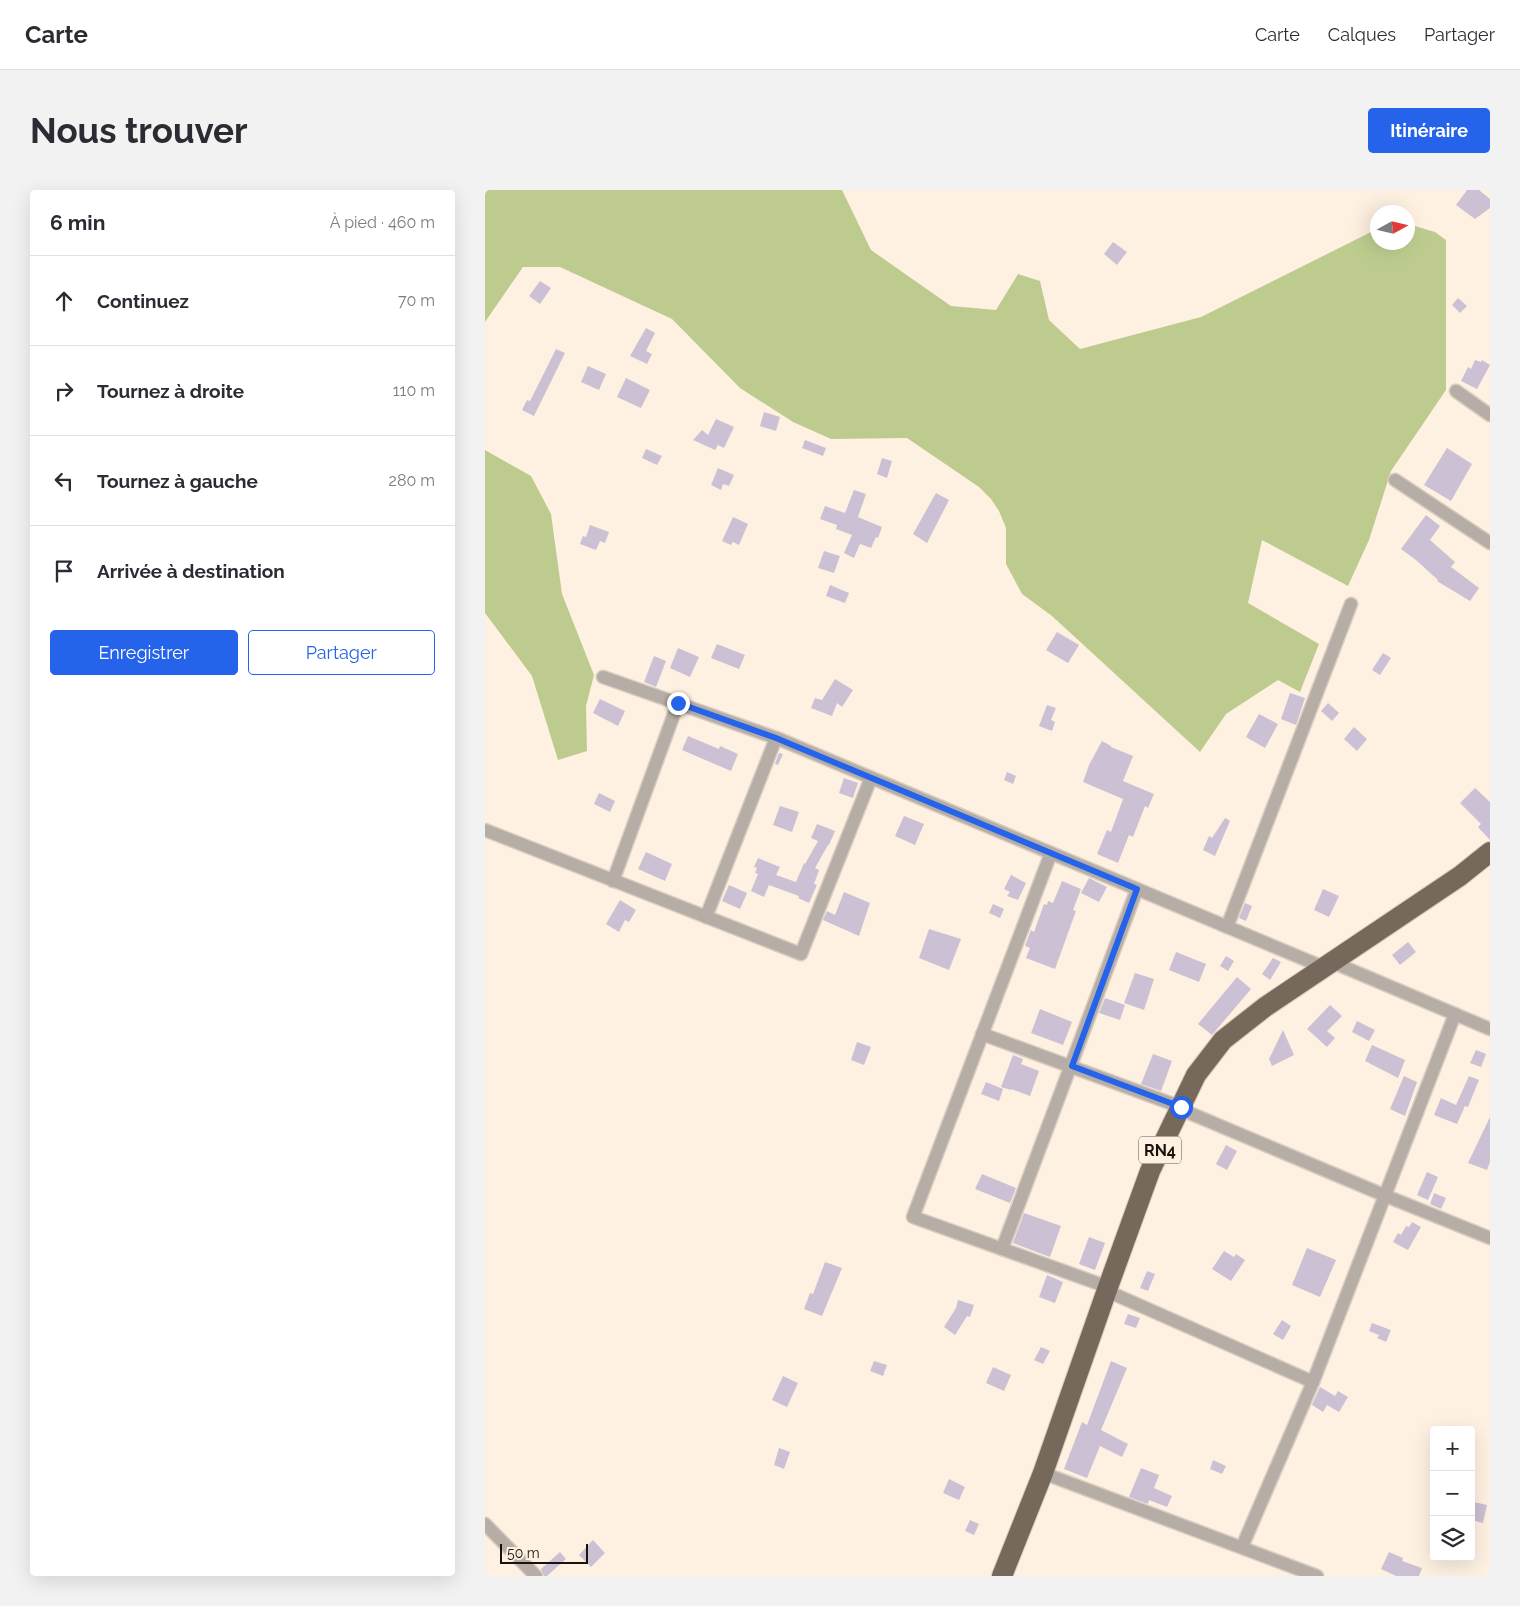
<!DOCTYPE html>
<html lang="fr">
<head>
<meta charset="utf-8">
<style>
	body { margin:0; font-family:Raleway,sans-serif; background:#f2f2f3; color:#2b2b33 }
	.controls { position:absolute; right:15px; bottom:15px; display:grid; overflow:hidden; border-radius:5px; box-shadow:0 5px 20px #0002 }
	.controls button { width:45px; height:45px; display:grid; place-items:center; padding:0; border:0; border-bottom:1px solid #e1e1e2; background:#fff; color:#2b2b33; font:25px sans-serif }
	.compass { position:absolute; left:885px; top:15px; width:45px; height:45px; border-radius:50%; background:#fff; box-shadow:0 5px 20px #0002; rotate:82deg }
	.scale { position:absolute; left:15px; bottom:12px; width:88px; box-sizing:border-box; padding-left:5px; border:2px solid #19130d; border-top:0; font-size:14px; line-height:18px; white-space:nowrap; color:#19130d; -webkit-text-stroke:4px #fef1e2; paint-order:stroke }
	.stop { position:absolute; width:15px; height:15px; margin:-11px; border:4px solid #2563eb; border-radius:50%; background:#fff }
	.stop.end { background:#2563eb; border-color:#fff; box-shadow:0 1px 5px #0008 }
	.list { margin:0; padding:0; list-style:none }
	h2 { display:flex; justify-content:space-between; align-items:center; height:65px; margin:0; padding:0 20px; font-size:21px }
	h2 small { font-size:16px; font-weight:400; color:#7c7c81 }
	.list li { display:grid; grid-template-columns:32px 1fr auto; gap:15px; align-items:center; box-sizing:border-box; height:90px; padding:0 20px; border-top:1px solid #e1e1e2 }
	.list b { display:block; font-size:19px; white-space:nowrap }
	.list em { font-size:16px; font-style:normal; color:#7c7c81 }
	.actions { display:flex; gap:10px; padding:15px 20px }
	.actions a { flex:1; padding:11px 0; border:1px solid #2563eb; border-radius:5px; text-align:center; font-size:18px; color:#2563eb }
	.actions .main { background:#2563eb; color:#fff }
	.icon { flex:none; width:28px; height:28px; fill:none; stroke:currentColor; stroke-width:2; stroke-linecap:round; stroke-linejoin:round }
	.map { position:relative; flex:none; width:1005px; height:1386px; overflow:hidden; border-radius:5px }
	header { display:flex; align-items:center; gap:30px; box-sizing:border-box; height:70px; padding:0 25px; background:#fff; border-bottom:1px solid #e1e1e2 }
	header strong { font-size:24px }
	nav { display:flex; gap:28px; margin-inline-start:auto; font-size:18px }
	.intro { display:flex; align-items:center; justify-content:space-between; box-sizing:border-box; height:120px; padding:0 30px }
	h1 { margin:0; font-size:35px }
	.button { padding:12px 22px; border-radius:5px; background:#2563eb; color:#fff; font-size:18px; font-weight:700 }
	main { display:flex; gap:30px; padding:0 30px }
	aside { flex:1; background:#fff; border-radius:5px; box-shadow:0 5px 20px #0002 }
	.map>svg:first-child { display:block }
	.green { fill:#bdcc8e }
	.building { fill:#ccc1d4 }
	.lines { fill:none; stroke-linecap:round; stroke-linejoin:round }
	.minor-casing { stroke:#d9cdc0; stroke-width:15 }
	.trunk-casing { stroke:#d9cdc0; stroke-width:22 }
	.minor { stroke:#b5ada6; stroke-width:12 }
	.trunk { stroke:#76685a; stroke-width:20 }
	.route { stroke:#2563eb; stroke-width:6 }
	.labels { text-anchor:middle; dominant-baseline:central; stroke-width:5; stroke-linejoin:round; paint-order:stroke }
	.shield { fill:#fef1e2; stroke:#5e564d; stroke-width:1 }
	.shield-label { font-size:16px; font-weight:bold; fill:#19130d }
</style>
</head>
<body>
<header>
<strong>Carte</strong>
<nav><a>Carte</a><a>Calques</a><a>Partager</a></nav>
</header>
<div class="intro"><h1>Nous trouver</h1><a class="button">Itinéraire</a></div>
<main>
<aside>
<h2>6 min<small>À pied · 460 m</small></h2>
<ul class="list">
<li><svg class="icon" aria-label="ahead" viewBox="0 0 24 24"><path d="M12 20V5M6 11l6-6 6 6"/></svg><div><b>Continuez</b></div><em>70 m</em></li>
<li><svg class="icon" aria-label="right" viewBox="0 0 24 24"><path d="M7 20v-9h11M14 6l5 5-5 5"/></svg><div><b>Tournez à droite</b></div><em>110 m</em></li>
<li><svg class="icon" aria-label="left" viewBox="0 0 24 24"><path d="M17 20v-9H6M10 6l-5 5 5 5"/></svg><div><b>Tournez à gauche</b></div><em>280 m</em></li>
<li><svg class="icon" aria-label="arrive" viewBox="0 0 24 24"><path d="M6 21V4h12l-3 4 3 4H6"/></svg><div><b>Arrivée à destination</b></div></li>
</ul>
<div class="actions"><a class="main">Enregistrer</a><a>Partager</a></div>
</aside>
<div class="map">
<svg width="1005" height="1386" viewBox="0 0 1005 1386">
	<rect width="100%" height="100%" fill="#fef1e2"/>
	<g class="green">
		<polygon points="0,0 357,0 386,60 466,116 511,120 533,84 555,91 564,130 595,159 716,127 892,39 892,52 922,52 923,34 950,42 961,50 961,200 906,281 884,350 863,396 777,350 763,413 834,454 815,502 793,490 741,524 715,562 567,426 537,404 521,374 521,338 514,321 506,309 494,297 422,248 346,249 308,232 255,198 187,129 75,77 38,77 0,132"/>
		<polygon points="0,260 46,286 66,324 77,404 109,485 101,516 102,561 73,570 47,486 0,423"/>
	</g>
	<g class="building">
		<polygon points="982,0 994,0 1005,9 1005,18 990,29 971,15"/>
		<polygon points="628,52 642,62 632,75 619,64"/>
		<polygon points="55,91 66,98 55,114 44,106"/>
		<polygon points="973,108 982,116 975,123 967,115"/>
		<polygon points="161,138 170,143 161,161 167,164 162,174 145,166"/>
		<polygon points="71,159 80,163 49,226 37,220 42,210 45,211"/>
		<polygon points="990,170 996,172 997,170 1005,175 992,199 976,191 983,177 986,179"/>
		<polygon points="103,176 121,184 114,200 96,192"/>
		<polygon points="141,188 165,200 156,218 132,207"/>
		<polygon points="279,222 295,227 291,241 275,236"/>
		<polygon points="231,229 249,237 239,258 233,255 230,260 208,250 217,240 223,245"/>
		<polygon points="320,250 341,258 338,266 317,258"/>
		<polygon points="962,258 987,274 966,311 939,295"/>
		<polygon points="161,259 177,266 172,275 157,268"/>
		<polygon points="397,268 407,271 402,288 392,284"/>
		<polygon points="233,278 249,285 244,296 238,294 236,300 226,295"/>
		<polygon points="369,300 381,304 373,327 397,337 393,348 391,347 386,358 375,354 369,368 359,363 367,345 351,339 352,335 335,329 340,316 360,323"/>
		<polygon points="451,303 464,310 442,353 428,344"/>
		<polygon points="941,325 955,336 945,350 970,372 966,377 994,398 985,411 952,391 953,390 931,370 916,359"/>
		<polygon points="248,327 263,334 254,355 248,352 246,355 237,351"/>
		<polygon points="105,335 124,342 120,353 115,351 111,360 95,354 98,346 101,347"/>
		<polygon points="339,361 355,366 349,383 333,378"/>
		<polygon points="345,395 364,403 360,413 341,406"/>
		<polygon points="572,442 594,455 583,473 561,460"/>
		<polygon points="232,454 260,465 254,479 226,468"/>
		<polygon points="193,458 214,467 205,487 185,478"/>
		<polygon points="898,463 906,468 895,485 887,480"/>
		<polygon points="169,466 181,471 171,497 159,492"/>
		<polygon points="350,489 368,500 357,517 352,513 347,526 326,518 330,508 337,510"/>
		<polygon points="805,503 820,508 811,535 796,529"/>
		<polygon points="115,509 140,521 133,536 108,523"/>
		<polygon points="843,513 854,523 847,531 836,521"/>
		<polygon points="562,515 571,518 566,530 570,532 567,541 554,536"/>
		<polygon points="774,524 793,534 780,558 761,547"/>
		<polygon points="869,537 882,549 872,561 859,549"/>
		<polygon points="203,546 234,559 235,556 253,564 246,581 197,560"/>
		<polygon points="617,551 626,556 626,557 648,566 638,591 669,604 663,618 660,616 648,647 644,645 633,673 612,664 622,640 626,642 638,609 598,592 604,575"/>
		<polygon points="294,563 298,564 293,575 290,574"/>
		<polygon points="522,582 531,586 528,594 519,590"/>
		<polygon points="359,588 373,593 368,608 354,603"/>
		<polygon points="990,598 1005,612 1005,650 993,637 996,634 975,613"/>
		<polygon points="114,603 130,611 125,622 109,614"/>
		<polygon points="295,616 314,622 307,642 288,635"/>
		<polygon points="419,626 439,634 430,655 410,646"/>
		<polygon points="740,628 745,631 730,666 718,660 724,646 727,648"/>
		<polygon points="332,634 350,641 344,655 343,655 330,678 334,680 329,694 332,695 324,713 313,708 314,706 284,695 279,707 266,701 273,684 270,683 272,678 269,677 273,668 295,677 291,685 311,692 319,673 320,674 333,651 326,648"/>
		<polygon points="161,662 187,674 180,691 153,679"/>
		<polygon points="526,685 541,693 533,710 522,706 525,702 519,699"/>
		<polygon points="604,688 622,697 614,712 596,703"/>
		<polygon points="577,691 596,699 588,720 591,721 570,779 541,768 545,758 540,756 546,740 549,742 559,714 562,715 563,711 568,713"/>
		<polygon points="244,695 262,703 255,719 237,711"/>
		<polygon points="838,699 854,706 844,727 829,720"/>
		<polygon points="359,702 385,713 374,746 338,730 342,721 350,725"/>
		<polygon points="135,710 151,720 144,732 140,730 134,742 121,734"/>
		<polygon points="760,713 767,716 761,731 754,728"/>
		<polygon points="508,714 519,719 515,728 504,723"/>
		<polygon points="444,739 476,749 464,780 434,768"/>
		<polygon points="923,752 931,762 915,775 907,765"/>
		<polygon points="691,762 721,774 714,792 684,780"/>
		<polygon points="741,766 749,771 743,781 735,776"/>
		<polygon points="788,768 796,772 785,790 777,784"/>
		<polygon points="650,783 669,789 659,820 639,813"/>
		<polygon points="752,787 766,799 727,845 713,834"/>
		<polygon points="620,808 640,815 635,830 614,823"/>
		<polygon points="845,815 857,826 842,841 850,848 842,857 822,839"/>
		<polygon points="555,819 587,832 578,855 546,843"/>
		<polygon points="872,831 890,840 884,851 867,842"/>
		<polygon points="798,840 809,865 787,876 784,869"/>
		<polygon points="372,852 386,857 379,875 366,870"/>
		<polygon points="887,855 920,870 913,888 880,871"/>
		<polygon points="991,860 1001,864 996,877 985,873"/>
		<polygon points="668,864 687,871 676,901 656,894"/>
		<polygon points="528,865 538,869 536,874 554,881 545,906 526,899 526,900 516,897"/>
		<polygon points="919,886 932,892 920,926 905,919"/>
		<polygon points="984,886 994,890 983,917 980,916 972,934 949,925 956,908 971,915"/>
		<polygon points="501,892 518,899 514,911 496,904"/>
		<polygon points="1005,927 1005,972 1002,980 983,973"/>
		<polygon points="741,955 752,961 742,980 731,974"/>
		<polygon points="942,982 953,987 943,1010 932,1005"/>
		<polygon points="497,984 531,998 525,1013 490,999"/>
		<polygon points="949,1003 961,1008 956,1019 945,1014"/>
		<polygon points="539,1023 576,1036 565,1067 528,1053"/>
		<polygon points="927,1032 936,1037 923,1060 908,1052 913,1043 916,1045 921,1036 924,1037"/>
		<polygon points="604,1047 620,1053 610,1080 594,1074"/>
		<polygon points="822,1058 851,1070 835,1107 807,1095"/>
		<polygon points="739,1061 749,1067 751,1064 760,1070 746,1091 727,1079"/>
		<polygon points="340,1072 357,1078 337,1126 319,1119 325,1103 328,1104"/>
		<polygon points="662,1081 670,1084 663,1101 655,1098"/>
		<polygon points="562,1085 578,1092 570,1113 554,1107"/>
		<polygon points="473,1110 489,1115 485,1127 482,1126 470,1145 459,1137 471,1118"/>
		<polygon points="643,1124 655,1128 651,1138 639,1134"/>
		<polygon points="797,1130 806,1136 798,1150 788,1144"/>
		<polygon points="887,1133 906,1140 901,1152 892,1148 894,1145 884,1141"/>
		<polygon points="556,1157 565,1161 558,1174 549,1170"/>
		<polygon points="389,1171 402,1175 398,1186 385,1181"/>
		<polygon points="626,1171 642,1178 616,1240 643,1254 637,1267 615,1256 602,1288 579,1279 597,1232 602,1235"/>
		<polygon points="508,1177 526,1185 519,1201 501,1193"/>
		<polygon points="298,1186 313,1193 302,1217 287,1210"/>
		<polygon points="835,1197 850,1206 853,1201 863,1207 854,1222 842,1215 838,1222 827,1215"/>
		<polygon points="294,1258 305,1262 299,1279 289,1275"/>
		<polygon points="728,1270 741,1276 737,1284 725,1279"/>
		<polygon points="656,1278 674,1285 669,1298 687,1306 682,1317 664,1310 663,1314 644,1307"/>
		<polygon points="464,1289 480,1297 474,1310 458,1303"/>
		<polygon points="989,1312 1002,1315 998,1333 986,1330"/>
		<polygon points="485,1330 494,1334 489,1345 480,1341"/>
		<polygon points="108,1350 120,1363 106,1377 94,1365"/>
		<polygon points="75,1362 81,1369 62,1386 59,1386 56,1379"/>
		<polygon points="904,1362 918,1368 917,1371 937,1378 934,1386 911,1386 896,1379"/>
	</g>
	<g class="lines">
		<defs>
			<g id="minor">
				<polyline points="971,201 1005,225"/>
				<polyline points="910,290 1005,353"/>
				<polyline points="118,487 294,549 838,777"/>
				<polyline points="0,640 316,764 386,588"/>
				<polyline points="566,663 428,1027 623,1097"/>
				<polyline points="128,691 193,513"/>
				<polyline points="221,727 291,548"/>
				<polyline points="742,737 866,414"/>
				<polyline points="847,772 1005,839"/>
				<polyline points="497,844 696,917"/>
				<polyline points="695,919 901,1006 1005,1048"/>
				<polyline points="517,1059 652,699"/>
				<polyline points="622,1101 828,1192 970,824"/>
				<polyline points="558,1283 832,1386"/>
				<polyline points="0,1334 51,1386"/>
				<polyline points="757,1357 828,1192"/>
			</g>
			<polyline id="trunk" points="517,1386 558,1283 623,1097 665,981 711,885 738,850 780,817 975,686 1005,662"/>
		</defs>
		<use href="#minor" class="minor-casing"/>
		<use href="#trunk" class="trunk-casing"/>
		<use href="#minor" class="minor"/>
		<use href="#trunk" class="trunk"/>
	</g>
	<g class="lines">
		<polyline class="route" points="193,513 291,548 652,699 587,876 696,917"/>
	</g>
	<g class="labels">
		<rect class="shield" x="654" y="946.5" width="42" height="27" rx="4"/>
		<g class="shield-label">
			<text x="675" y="960">RN4</text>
		</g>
	</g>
</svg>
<div class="controls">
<button>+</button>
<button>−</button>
<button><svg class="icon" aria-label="layers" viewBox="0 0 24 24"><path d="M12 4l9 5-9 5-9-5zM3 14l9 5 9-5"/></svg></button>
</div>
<svg class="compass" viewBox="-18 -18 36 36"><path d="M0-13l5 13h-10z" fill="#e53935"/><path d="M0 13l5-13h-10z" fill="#7c7c81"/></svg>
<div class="scale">50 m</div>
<div class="stop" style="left:696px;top:917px"></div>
<div class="stop end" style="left:193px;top:513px"></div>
</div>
</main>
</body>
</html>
